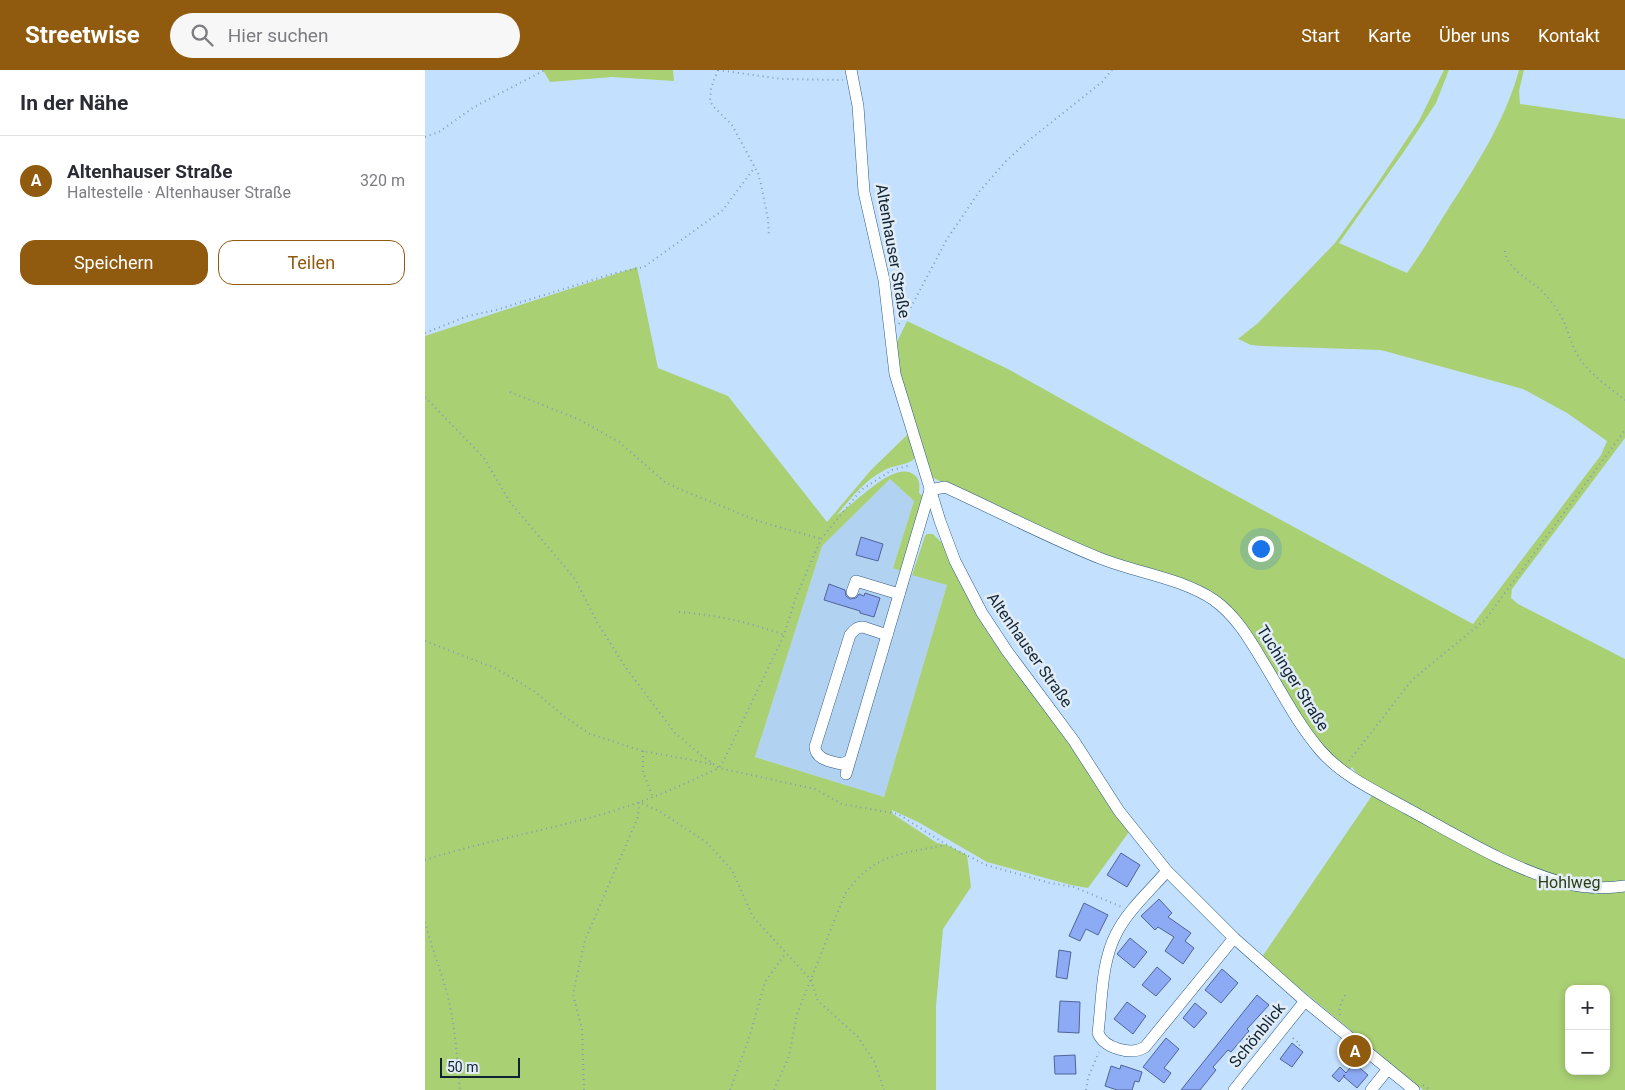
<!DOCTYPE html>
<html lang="de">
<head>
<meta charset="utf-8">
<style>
	body { margin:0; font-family:Roboto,sans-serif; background:#f7f7f7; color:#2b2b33 }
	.controls { position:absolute; right:15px; bottom:15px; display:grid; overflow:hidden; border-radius:10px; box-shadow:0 2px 8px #0003 }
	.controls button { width:45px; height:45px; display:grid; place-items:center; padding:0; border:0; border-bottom:1px solid #e1e1e2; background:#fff; color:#2b2b33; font:25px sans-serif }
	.scale { position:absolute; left:15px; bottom:12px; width:80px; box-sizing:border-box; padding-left:5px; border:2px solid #0f2334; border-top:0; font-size:14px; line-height:18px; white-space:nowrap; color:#0f2334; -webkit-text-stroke:4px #e2ecf5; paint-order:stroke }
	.you { position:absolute; left:835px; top:478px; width:18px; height:18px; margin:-12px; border:4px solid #fff; border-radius:50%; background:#1a73e8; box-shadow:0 0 0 8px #1a73e833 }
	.badge { display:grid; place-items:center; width:32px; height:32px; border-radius:50%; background:#905a0f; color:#fff; font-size:16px; font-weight:700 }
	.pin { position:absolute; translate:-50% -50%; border:2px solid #fff; box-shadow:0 1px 5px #0006 }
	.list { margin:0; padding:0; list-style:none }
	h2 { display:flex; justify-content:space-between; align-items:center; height:65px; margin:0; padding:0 20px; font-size:21px }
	h2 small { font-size:16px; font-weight:400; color:#7c7c81 }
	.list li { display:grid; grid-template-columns:32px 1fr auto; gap:15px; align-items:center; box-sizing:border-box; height:90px; padding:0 20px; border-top:1px solid #e1e1e2 }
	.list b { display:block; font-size:19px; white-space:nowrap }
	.list p { margin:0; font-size:16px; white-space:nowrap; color:#7c7c81 }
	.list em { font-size:16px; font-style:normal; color:#7c7c81 }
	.actions { display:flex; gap:10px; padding:15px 20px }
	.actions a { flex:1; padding:11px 0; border:1px solid #905a0f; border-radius:15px; text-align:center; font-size:18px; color:#905a0f }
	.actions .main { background:#905a0f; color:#fff }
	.icon { flex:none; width:28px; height:28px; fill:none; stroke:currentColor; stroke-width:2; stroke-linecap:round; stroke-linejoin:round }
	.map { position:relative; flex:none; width:1200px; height:1020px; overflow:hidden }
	header { display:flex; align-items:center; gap:30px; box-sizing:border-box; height:70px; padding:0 25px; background:#905a0f; color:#fff }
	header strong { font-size:24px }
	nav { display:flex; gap:28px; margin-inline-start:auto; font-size:18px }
	.search { width:350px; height:45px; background:#f7f7f7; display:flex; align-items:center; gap:12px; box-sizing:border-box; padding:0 18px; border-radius:28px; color:#7c7c81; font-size:19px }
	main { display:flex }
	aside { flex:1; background:#fff }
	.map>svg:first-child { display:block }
	.built { fill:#b2d2f2 }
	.green { fill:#aad074; fill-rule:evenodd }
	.building { fill:#8daaf5; stroke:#516497 }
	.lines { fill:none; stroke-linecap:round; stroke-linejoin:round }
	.minor-casing { stroke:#2c5b84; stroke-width:12 }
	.path { stroke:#829cb5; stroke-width:2; stroke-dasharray:1 4; stroke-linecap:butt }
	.minor { stroke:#fff; stroke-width:11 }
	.labels { text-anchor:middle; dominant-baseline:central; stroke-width:5; stroke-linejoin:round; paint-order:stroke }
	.street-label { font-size:16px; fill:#0f2334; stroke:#e2ecf5 }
	.park-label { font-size:16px; fill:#2e3e13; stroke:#e2ecf5 }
</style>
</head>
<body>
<header>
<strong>Streetwise</strong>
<div class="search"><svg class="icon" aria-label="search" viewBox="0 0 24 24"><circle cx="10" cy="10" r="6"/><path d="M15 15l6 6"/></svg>Hier suchen</div>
<nav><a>Start</a><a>Karte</a><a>Über uns</a><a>Kontakt</a></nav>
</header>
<main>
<aside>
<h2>In der Nähe<small></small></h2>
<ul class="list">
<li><span class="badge">A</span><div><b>Altenhauser Straße</b><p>Haltestelle · Altenhauser Straße</p></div><em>320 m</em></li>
</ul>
<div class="actions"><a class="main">Speichern</a><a>Teilen</a></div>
</aside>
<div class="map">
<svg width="1200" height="1020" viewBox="0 0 1200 1020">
	<rect width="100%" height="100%" fill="#c3e1fe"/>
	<polygon class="built" points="465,409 489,431 468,498 522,515 459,727 330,687 397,476"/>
	<g class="green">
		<polygon points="118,0 248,0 249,11 187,7 125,12"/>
		<path d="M 1019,0 L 1024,0 L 1011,33 L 980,80 L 914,173 L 982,203 C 996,184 1008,163 1020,144 C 1049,99 1080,52 1094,0 L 1099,0 L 1094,21 L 1095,34 L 1200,49 L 1200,368 L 1087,519 L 1086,528 L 1093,534 L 1200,589 L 1200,1020 L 998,1020 L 837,887 L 948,724 L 973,731 L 932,704 L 927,697 L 923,702 L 905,687 L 800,536 L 699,494 L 506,407 L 476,307 L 472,272 L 482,251 L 583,299 L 751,393 L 1048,554 L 1176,385 L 1182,371 L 1142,343 L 1098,319 L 956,280 L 837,276 L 826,275 L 813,269 L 833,253 L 910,173 L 948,120 L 994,51 ZM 1144,919 L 1181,919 L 1181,1001 L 1144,1001 Z"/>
		<path d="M 212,197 L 233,298 L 303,326 L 402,452 L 446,400 L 484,363 L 490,387 L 488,390 C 479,396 467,395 458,401 C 439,411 425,429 412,445 C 429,435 466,393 486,403 C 495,407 495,414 494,423 L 500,428 L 476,501 L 468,498 L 489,431 L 465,409 L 397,476 L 330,687 L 459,727 L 522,515 L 487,505 L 500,466 L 502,464 L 508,464 L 518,474 L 623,642 L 704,762 L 663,818 L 646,815 L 562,792 L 493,752 L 467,740 L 468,744 L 512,773 L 522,775 L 542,785 L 546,817 L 518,859 L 511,936 L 511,1020 L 0,1020 L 0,266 Z"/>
	</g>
	<g class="building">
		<polygon points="436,467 458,474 453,491 431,485"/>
		<polygon points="404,514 420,520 421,526 425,529 431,528 434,524 439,526 440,523 455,528 449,547 435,543 435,541 399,530"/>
		<polygon points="696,783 715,795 702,817 682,805"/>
		<polygon points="734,829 747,843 743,847 766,863 760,871 769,878 758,894 740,881 749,867 733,857 730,860 716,846"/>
		<polygon points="659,833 683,845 673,865 661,859 655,871 644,866"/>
		<polygon points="705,868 722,882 709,898 692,884"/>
		<polygon points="634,880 646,882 642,909 631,907"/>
		<polygon points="732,897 746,909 731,926 717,915"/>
		<polygon points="797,899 813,913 796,933 780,920"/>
		<polygon points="832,925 844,935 822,959 824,961 806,982 803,980 788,997 791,1000 775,1020 756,1020"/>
		<polygon points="635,931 655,932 654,963 633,962"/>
		<polygon points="702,932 721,946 708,964 689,949"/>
		<polygon points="770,933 782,943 769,958 758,948"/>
		<polygon points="741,968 754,979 739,998 746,1003 739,1013 718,997"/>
		<polygon points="867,973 878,982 867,997 855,989"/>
		<polygon points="650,985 651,1004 630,1004 629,986"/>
		<polygon points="929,993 943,1005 932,1018 918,1006 920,1005 914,1012 907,1006 915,997 921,1003"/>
		<polygon points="696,995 717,1002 714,1012 710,1011 707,1020 692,1020 680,1016 686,996 695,999"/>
	</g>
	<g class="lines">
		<defs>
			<g id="minor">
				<polyline points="426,0 433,36 439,122 459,210 470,304 515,451 530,491 557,543 582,581 649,671 694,741 742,801 809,868 880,931 989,1020"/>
				<polyline points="427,522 431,511 474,524"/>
				<path d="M 424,691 L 416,694 C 406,691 391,690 390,677 L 425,565 C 429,560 432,557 438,557 L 462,565"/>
				<path d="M 421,704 L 505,420 L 520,417 C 573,441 624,468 677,489 C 713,503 756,508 789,530 C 810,545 824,568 837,590 C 856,621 872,653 895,680 C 918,707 953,722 983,739 C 1033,766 1084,798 1139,813 C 1159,818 1180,819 1200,816"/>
				<path d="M 742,801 C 725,821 703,840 691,864 C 676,893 677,931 673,963 C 679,978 706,986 720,977 L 809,868"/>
				<polyline points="809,1020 880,931"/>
				<polyline points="946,1020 963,999"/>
			</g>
		</defs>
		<use href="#minor" class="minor-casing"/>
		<g class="path">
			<polyline points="293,0 286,18 285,31 288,36 307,55 333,103 336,114 343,149 344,167"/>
			<polyline points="293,0 357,9 418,10"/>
			<polyline points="0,67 14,62 49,37 120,0"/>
			<path d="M 1080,181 C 1081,199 1106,210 1118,222 C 1127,232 1137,245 1141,257 C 1145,268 1148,279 1155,289 C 1166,305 1185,318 1200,330"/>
			<polyline points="474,254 486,237 522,169 554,122 581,91 603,71 677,12 687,0"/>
			<polyline points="0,263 43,246 71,240 190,203 219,197 298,140 330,97"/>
			<polyline points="85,322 153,349 194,372 240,412 252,418 333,451 396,469"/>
			<polyline points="0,327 59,388 85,432 150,509 172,552 201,598 250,663 276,685 294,698 390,719 417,734 473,744 522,775 561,795 625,813 649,817 697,837"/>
			<path d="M 254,542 C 291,545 324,552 359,565"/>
			<polyline points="0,571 70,598 109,621 140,647 165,664 218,681 287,694"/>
			<polyline points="218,681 218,702 228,727"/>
			<polyline points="924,691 987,610 1060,550 1200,360"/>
			<path d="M 0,790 C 62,770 126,760 188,741 C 225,730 259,714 294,698 L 299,690 L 359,565 L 371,527 L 396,469 L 436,420 L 467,400 L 486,395"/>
			<path d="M 0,852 C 7,880 19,907 25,936 C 31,964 32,992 35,1020"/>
			<path d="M 915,945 C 913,937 917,931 921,924"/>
			<polyline points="868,968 875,974 873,978"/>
			<polyline points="998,1015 1005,1020"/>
			<polyline points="159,1020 157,959 148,924 160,870 213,747 214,732 234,741 281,772 307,800 328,847 386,910 393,931 433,967 449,991 459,1020"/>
			<polyline points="305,1020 325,965 340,912 360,884"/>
			<path d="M 349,1020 L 364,986 L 372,944 L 420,824 C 448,784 476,784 520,775"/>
			<polyline points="661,1020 663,1008 674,982"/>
		</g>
		<use href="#minor" class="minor"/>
	</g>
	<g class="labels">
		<g class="street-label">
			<text transform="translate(468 181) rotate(80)">Altenhauser Straße</text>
			<text transform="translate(605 580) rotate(55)">Altenhauser Straße</text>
			<text transform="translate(868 608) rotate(58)">Tuchinger Straße</text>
			<text transform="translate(832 965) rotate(-51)">Schönblick</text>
		</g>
		<g class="park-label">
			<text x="1144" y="812">Hohlweg</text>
		</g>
	</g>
</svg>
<div class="controls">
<button>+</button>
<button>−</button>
</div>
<div class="scale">50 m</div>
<div class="you"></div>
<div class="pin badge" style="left:930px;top:981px">A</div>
</div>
</main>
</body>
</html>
